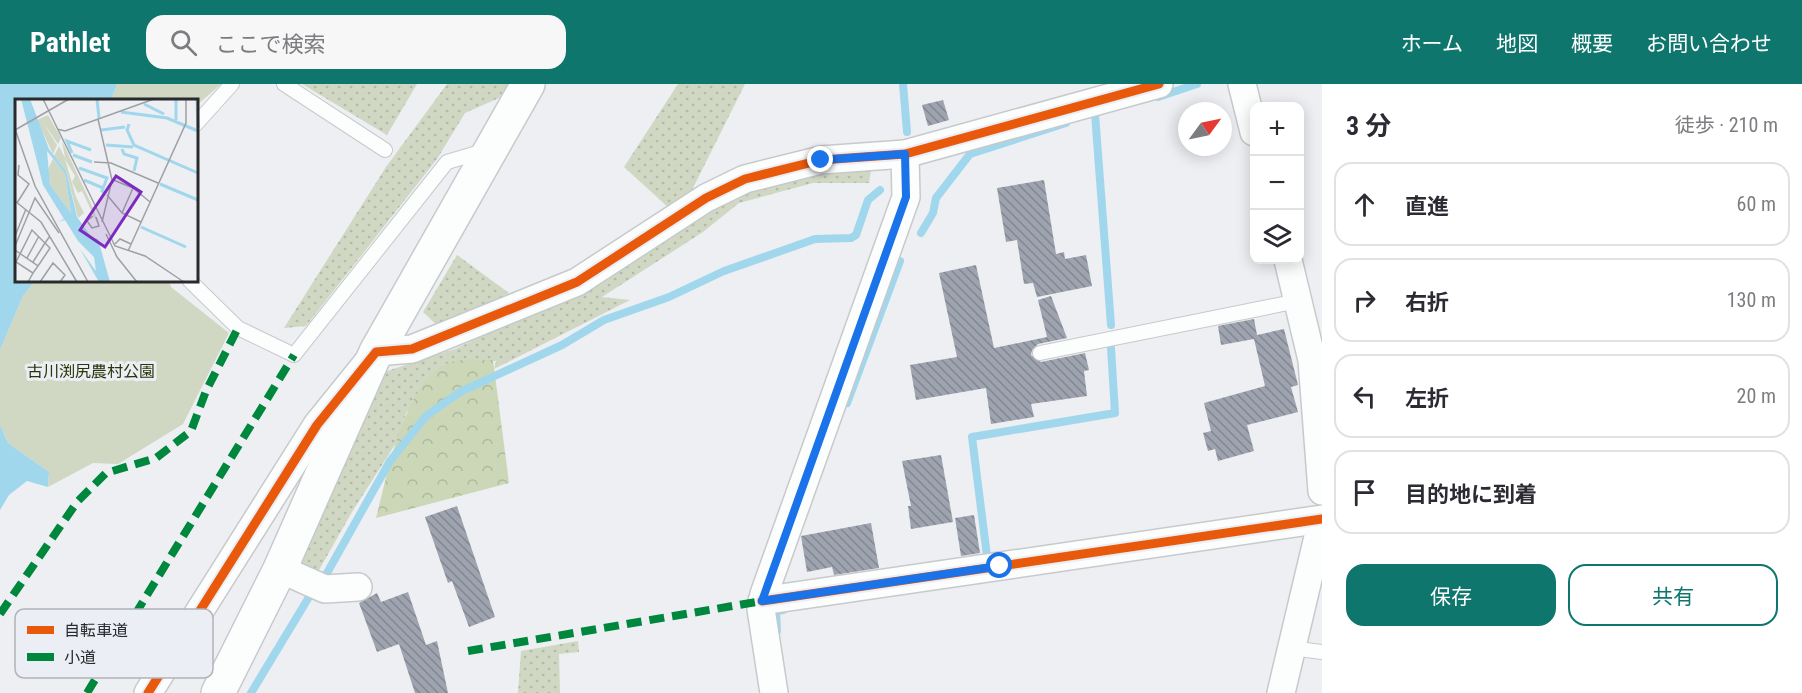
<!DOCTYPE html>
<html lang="ja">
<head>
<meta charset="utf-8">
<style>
	body { margin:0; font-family:"Roboto Condensed","Noto Sans JP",sans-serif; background:#f7f7f7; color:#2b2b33 }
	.controls { position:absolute; right:18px; top:18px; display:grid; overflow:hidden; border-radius:12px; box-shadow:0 3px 15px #0003 }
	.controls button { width:54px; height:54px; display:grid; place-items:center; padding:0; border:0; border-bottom:2px solid #e1e1e2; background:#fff; color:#2b2b33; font:30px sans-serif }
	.compass { position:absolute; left:1178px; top:18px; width:54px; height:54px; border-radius:50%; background:#fff; box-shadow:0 3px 15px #0003; rotate:57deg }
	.stop { position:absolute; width:18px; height:18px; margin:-14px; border:4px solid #1a73e8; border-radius:50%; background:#fff }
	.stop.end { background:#1a73e8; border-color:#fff; box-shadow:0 2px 6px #0008 }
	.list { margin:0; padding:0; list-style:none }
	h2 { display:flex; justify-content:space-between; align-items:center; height:78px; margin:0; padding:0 24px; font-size:26px }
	h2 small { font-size:20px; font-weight:400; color:#7c7c81 }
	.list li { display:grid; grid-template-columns:39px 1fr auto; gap:18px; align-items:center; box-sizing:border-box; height:84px; margin:0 12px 12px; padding:0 12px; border:2px solid #e1e1e2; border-radius:18px }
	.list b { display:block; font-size:22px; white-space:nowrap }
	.list em { font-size:20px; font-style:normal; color:#7c7c81 }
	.actions { display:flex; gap:12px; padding:18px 24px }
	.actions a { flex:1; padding:14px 0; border:2px solid #0f766e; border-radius:18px; text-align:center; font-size:21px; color:#0f766e }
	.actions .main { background:#0f766e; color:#fff }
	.icon { flex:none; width:33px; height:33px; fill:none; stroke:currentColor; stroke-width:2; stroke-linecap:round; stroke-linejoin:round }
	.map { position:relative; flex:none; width:1322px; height:609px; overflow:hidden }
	header { display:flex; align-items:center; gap:36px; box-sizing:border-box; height:84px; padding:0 30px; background:#0f766e; color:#fff }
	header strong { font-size:28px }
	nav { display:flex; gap:33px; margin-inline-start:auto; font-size:21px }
	.search { width:420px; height:54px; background:#f7f7f7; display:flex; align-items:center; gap:15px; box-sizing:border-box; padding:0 21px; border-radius:18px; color:#7c7c81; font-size:22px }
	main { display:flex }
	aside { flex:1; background:#fff }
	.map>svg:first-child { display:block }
	.grass { fill:url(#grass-dots) }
	.forest { fill:url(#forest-crowns) }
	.park { fill:#d0d8c4 }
	.water { fill:#a1d7ec }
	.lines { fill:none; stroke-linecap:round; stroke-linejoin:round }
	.stream { stroke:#a1d7ec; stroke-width:8 }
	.building { fill:url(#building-back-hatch) }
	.service-casing { stroke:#c8c9cb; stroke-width:16 }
	.minor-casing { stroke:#c8c9cb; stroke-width:30 }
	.tertiary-casing { stroke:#c8c9cb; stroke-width:36 }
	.service { stroke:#fcfdfd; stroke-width:14 }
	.minor { stroke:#fcfdfd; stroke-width:27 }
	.tertiary { stroke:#fcfdfd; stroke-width:33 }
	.quiet { stroke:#00873e; stroke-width:8; stroke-dasharray:15 8; stroke-linecap:butt }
	.cycleway-casing { stroke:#ebeef4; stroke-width:13 }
	.cycleway { stroke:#e8590c; stroke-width:9 }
	.route { stroke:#1a73e8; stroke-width:8 }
	.labels { text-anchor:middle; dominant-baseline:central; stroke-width:6; stroke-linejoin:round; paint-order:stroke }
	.park-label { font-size:16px; fill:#2a3606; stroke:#ebeef4 }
	.inset-river { fill:none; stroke:#a1d7ec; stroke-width:3 }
	.inset-road { fill:none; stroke:#9fa0a3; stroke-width:1.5 }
	.view { fill:#7b2cbf; fill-opacity:0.15; stroke:#7b2cbf; stroke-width:3 }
	.inset-edge { fill:none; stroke:#292a2c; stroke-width:3 }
	.key { fill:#ebeef4; stroke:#b1b3b8; stroke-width:1.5 }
	.key-label { font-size:16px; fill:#292a2c }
</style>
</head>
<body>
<header>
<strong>Pathlet</strong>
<div class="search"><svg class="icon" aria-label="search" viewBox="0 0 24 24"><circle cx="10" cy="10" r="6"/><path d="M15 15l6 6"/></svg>ここで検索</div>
<nav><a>ホーム</a><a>地図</a><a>概要</a><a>お問い合わせ</a></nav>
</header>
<main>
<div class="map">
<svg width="1322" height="609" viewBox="0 0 1322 609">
	<defs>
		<pattern id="grass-dots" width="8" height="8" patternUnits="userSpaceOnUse" patternTransform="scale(1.5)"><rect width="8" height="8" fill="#d0d8c4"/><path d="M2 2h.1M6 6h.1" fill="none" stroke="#b3baa9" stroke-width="1.8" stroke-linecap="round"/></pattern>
		<pattern id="forest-crowns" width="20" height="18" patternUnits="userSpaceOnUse" patternTransform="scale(1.5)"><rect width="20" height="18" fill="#cbd7b6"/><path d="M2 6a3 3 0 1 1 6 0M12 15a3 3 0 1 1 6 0" fill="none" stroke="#aeb99d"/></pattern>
		<pattern id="building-back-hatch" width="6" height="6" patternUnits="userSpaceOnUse" patternTransform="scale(1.5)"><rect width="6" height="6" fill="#9ea4af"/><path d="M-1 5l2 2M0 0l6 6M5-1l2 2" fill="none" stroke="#81868f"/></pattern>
	</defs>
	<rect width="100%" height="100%" fill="#edeff2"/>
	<g class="grass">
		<polygon points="302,0 417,0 387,51"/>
		<polygon points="447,0 508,0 499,14 465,29 437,75 306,242 284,244 386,83"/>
		<polygon points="678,0 745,0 691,108 670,125 624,83"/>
		<polygon points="871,86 869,99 813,99 739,119 703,148 602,213 630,216 494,285 496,277 451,278 406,329 398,356 352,428 315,493 295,484 384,288 455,265 577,208 726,112 811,90"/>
		<polygon points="457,171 509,209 440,244 423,228"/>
		<polygon points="578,557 579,568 559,570 560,609 518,609 521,567"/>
	</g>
	<path class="forest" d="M 493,276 L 509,399 L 376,434 C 388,391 404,294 451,278 C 463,274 481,276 493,276 Z"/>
	<g class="park">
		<polygon points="117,0 221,0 197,21 196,16 111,16"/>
		<polygon points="35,197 169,197 171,203 229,249 183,340 118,380 93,379 48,403 49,388 8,359 0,341 0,266 23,212"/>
	</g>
	<g class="water">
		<polygon points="0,0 117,0 111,16 16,16 16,196 35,197 23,212 0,266"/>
		<polygon points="0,341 8,359 49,388 48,403 27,397 9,411 0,426"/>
	</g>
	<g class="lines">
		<g class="stream">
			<polyline points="903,0 907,48"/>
			<polyline points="1158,13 1197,0"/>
			<polyline points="1095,30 1111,241"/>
			<polyline points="921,149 933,129 936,114 970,70 1066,39"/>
			<polyline points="847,319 900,177"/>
			<polyline points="988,480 972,353 1115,329 1111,264"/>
			<polyline points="777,547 776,527 783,526"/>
			<polyline points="251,609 309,513 327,489 390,377 426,332 460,308 562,261 604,236 669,213 724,187 815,155 851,154 856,151 868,116 880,106"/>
		</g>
	</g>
	<g class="building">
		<polygon points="943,16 949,36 928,42 922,21"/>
		<polygon points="1044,96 1056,170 1064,168 1065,175 1086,171 1092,202 1037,213 1033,199 1024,200 1017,156 1006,158 997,104"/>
		<polygon points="976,181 994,264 1047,253 1038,216 1051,212 1067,254 1038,260 1032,266 1031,271 1041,278 1085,269 1089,286 1084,287 1087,312 1031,320 1034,333 991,340 986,304 916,316 910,281 957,273 939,189"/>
		<polygon points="1254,235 1257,251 1284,245 1298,301 1291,303 1298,328 1247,341 1254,367 1218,377 1215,365 1208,367 1203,349 1211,347 1204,319 1265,302 1254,255 1221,261 1218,242"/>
		<polygon points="941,371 953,438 911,445 908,422 911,422 902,377"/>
		<polygon points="457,422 495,533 469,543 452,497 448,499 425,433"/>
		<polygon points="974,431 980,469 961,472 955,434"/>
		<polygon points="871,439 879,484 834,491 832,483 807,488 801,452"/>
		<polygon points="408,508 426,561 437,557 448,609 415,609 399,560 377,568 359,519 377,509 381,518"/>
	</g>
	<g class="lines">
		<defs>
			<g id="service">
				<polyline points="284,0 385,66"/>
				<polyline points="196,40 232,0"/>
				<polyline points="189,196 238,244 294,271 447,78 484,67"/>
				<polyline points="1040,269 1298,217"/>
				<polyline points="1291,564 1322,568"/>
			</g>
			<g id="minor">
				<polyline points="1242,0 1254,48"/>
				<polyline points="1288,176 1312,276 1322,407"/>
				<polyline points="280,485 325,505 358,503"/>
				<polyline points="762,517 1322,435"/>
				<polyline points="148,609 317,341 376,268 412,265 577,198 706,114 745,95 821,76 905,70 1159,0"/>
				<polyline points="774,609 761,525 764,510 906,113 905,70"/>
				<polyline points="1281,609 1322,436"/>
			</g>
			<polyline id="tertiary" points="218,609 280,485 376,268 528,0"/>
		</defs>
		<use href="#service" class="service-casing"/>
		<use href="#minor" class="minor-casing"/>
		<use href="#tertiary" class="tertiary-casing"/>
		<use href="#service" class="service"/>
		<use href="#minor" class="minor"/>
		<use href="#tertiary" class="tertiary"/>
		<g class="quiet">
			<polyline points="0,530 77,418 106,389 156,374 191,347 206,307 238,244"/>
			<polyline points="468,567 762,517"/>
			<polyline points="87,609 294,271"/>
		</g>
		<defs>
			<g id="cycleway">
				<polyline points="762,517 1322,435"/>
				<polyline points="148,609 317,341 376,268 412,265 577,198 706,114 745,95 821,76 905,70 1159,0"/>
			</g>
		</defs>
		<use href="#cycleway" class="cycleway-casing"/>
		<use href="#cycleway" class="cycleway"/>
	</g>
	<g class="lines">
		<polyline class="route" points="821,76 905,70 906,113 762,517 1000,482"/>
	</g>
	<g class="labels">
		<g class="park-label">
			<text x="91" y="287">古川渕尻農村公園</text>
		</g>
	</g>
	<g transform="translate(15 15)">
		<rect width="183" height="183" fill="#edeff2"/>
		<path d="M 33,16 L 46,39 L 43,45 L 27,22 L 42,46 L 38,55 L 22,21 ZM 47,42 L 79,111 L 83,126 L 67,92 L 63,94 L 57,83 L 60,77 L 50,60 L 61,98 L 69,114 L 63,119 L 51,72 L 39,57 L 44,47 L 50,59 ZM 38,60 L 50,75 L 56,114 L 35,86 L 33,70 Z" fill="#d0d8c4"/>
		<path d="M 6,0 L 15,0 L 34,50 L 51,72 L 62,118 L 77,139 L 83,140 L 95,183 L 84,183 L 65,150 L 81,172 L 79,158 L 63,142 L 50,121 L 43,123 L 49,120 L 28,86 ZM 32,52 L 50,75 L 56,114 L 35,86 Z" fill="#a1d7ec" fill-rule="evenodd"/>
		<path class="inset-river" d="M 82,0 L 84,19M 161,0 L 161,21M 182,0 L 183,29M 129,5 L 149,15M 106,13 L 152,19 L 183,32M 114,25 L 112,31 L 119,46 L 183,74M 86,31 L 110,28M 91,46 L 118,48M 107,50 L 109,55 L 122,59 L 119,72M 57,54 L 52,42 L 76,51M 58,56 L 77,63M 64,69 L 92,79 L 87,92 L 91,95M 69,81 L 88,89M 145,85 L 183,101M 126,128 L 171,148"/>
		<path class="inset-road" d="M 28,0 L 100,147 L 130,157 L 169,183M 83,20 L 97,81 L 87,123M 0,30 L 20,87 L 73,183M 42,30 L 50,32 L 139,0M 0,31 L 54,0M 79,63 L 96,64 L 143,84M 96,80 L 118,89 L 135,103M 92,96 L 107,114 L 126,123M 0,102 L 26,123 L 62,183M 2,104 L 14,85 L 3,76 L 4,66M 107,114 L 118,89M 78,117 L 72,122 L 77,129 L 84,127 L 81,118M 91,135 L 102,158 L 122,183M 0,137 L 11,110M 100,145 L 105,140 L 116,145M 0,147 L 20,99 L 44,134M 0,151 L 23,167 L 18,174M 113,152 L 171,24 L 171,0M 12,159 L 24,137M 23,167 L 35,149 L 30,144 L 35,137M 13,183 L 18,174 L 1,163 L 17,131 L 30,144 L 18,163M 25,183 L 38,164 L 50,176 L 45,183"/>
		<path class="view" d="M 101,77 L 126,93 L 90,148 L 65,131 Z"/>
		<rect width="183" height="183" class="inset-edge"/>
	</g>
	<rect x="15" y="525" width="198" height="69" rx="9" class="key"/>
	<rect x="27" y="542" width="27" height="8" fill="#e8590c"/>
	<rect x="27" y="569" width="27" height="8" fill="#00873e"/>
	<g class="key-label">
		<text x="64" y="552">自転車道</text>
		<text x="64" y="579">小道</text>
	</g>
</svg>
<div class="controls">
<button>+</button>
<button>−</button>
<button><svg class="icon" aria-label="layers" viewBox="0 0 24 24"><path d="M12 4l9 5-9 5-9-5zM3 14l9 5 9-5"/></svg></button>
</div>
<svg class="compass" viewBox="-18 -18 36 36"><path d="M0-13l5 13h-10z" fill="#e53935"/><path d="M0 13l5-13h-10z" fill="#7c7c81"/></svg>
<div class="stop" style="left:1000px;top:482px"></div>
<div class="stop end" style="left:821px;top:76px"></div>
</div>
<aside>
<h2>3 分<small>徒歩 · 210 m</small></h2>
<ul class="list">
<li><svg class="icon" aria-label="ahead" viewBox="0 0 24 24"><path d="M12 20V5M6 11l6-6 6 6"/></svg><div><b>直進</b></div><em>60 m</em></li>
<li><svg class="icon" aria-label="right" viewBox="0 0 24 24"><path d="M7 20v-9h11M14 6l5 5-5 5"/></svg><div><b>右折</b></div><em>130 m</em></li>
<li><svg class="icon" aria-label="left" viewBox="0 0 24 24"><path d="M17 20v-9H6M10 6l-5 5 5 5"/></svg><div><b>左折</b></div><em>20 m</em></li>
<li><svg class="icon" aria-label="arrive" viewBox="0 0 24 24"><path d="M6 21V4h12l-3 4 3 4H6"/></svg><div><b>目的地に到着</b></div></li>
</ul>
<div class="actions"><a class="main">保存</a><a>共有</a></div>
</aside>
</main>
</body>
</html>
